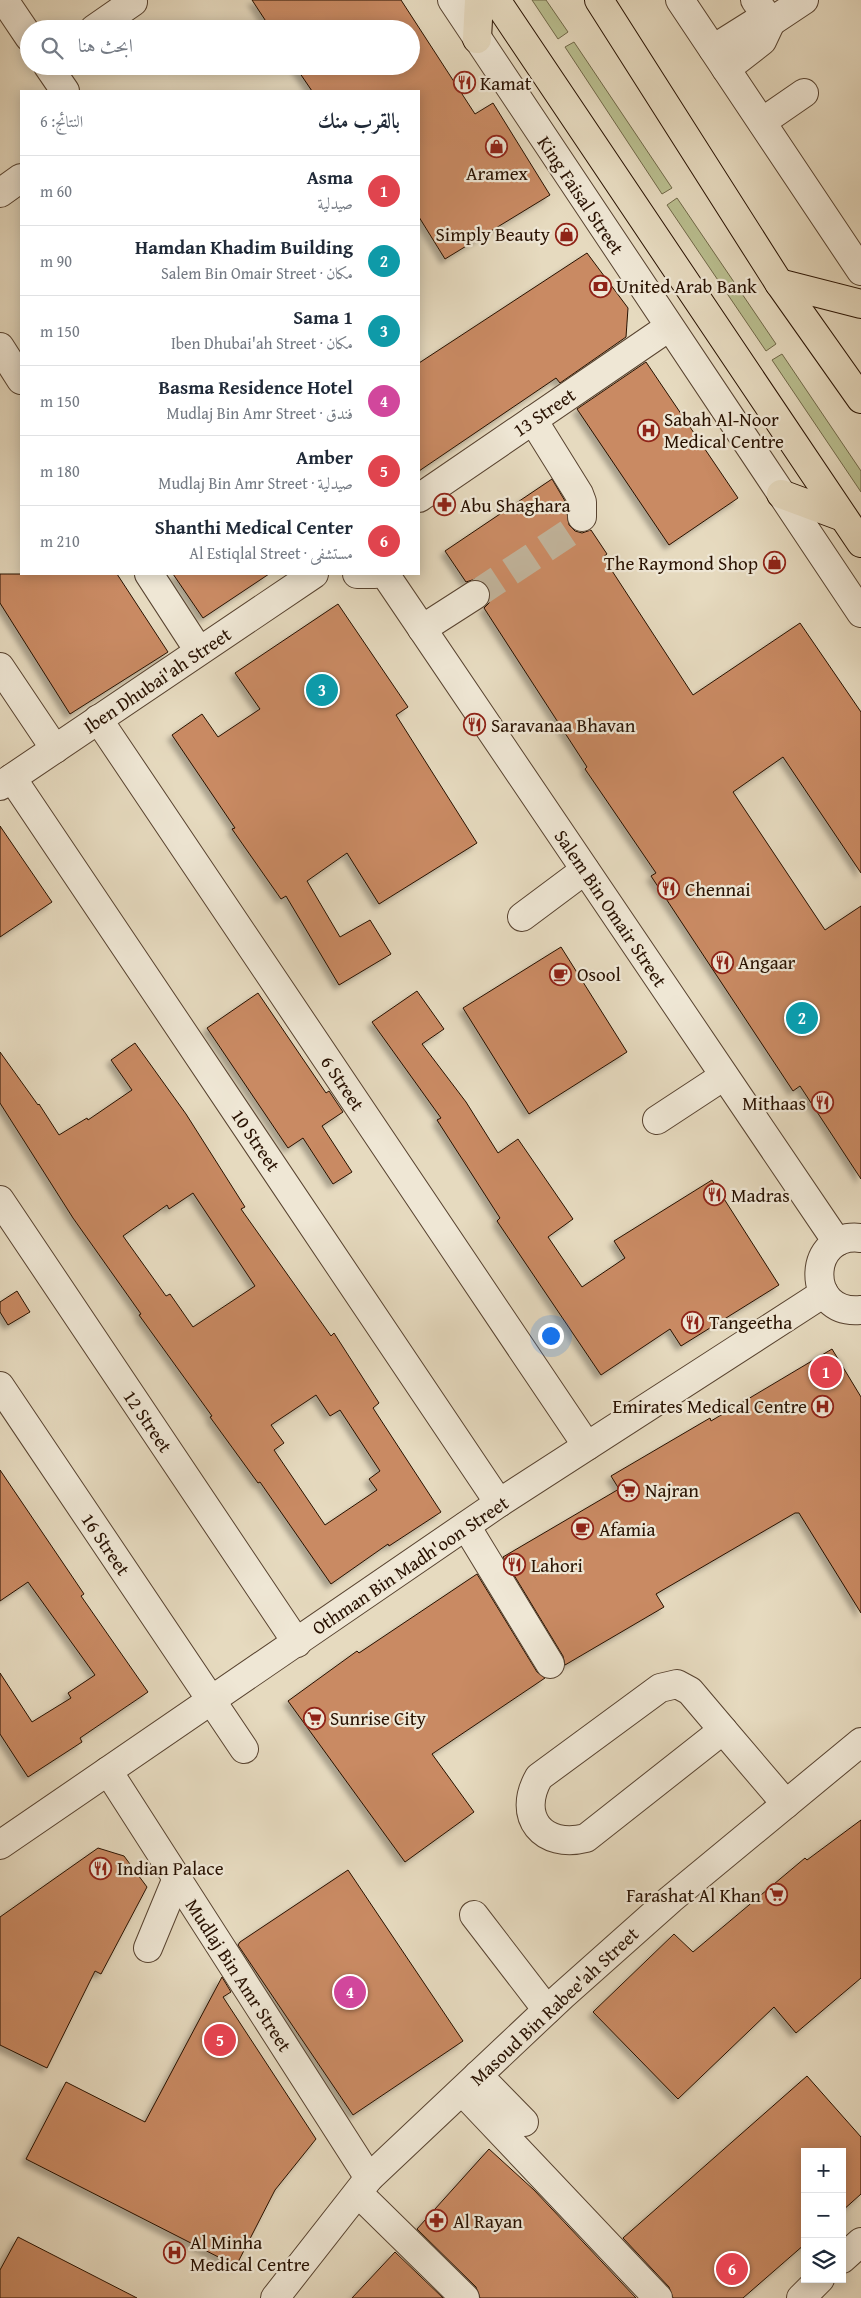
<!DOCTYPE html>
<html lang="ar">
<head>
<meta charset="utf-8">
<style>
	body { margin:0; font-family:"Gentium Book Plus",Amiri,serif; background:#f6f6f7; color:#1f2937; direction:rtl }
	.controls { position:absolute; right:15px; bottom:15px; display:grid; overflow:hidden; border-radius:0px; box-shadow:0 2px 12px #0003 }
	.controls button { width:45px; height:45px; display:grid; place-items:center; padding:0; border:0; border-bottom:1px solid #e0e1e3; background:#fff; color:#1f2937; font:25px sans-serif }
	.you { position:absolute; left:550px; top:1335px; width:18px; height:18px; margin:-12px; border:4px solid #fff; border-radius:50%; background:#1a73e8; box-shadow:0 0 0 8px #1a73e833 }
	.badge { display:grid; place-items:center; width:32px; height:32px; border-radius:50%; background:#8f2418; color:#fff; font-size:16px; font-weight:700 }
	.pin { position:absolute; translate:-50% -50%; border:2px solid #fff; box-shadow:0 1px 5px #0006 }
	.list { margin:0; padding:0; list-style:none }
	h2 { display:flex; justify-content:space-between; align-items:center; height:65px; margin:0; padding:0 20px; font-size:21px }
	h2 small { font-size:16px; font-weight:400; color:#747a83 }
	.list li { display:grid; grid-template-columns:32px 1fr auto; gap:15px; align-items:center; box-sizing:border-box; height:70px; padding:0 20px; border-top:1px solid #e0e1e3 }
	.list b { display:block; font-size:19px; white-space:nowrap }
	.list p { margin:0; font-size:16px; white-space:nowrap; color:#747a83 }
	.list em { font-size:16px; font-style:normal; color:#747a83 }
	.icon { flex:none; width:28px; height:28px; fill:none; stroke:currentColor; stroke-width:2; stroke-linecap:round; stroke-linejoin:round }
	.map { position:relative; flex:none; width:861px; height:2298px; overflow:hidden; direction:ltr }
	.search { position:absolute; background:#fff; box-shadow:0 2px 12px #0003; left:20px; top:20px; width:400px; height:55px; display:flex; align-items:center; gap:12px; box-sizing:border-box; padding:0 18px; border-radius:28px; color:#747a83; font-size:19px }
	.panel { position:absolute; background:#fff; box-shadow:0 2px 12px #0003; left:20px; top:90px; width:400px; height:485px; border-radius:0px; direction:rtl }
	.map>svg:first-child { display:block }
	.green { fill:#b9be8f; stroke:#706848 }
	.building { fill:#c98a64; stroke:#281101; fill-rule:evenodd; filter:url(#shadow) }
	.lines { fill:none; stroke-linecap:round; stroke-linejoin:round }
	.minor-tunnel { stroke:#c0b299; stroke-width:28; stroke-dasharray:28 14; stroke-linecap:butt }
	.minor-casing { stroke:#584330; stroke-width:30 }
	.major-casing { stroke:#281101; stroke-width:30 }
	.minor { stroke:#efe7d5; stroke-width:28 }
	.major { stroke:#e6dabf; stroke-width:28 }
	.labels { text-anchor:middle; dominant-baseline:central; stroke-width:4.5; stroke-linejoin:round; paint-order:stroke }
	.poi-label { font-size:19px; fill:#281101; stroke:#efe7d5; text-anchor:start }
	.street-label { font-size:19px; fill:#281101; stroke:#efe7d5 }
</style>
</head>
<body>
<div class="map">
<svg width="861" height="2298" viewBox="0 0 861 2298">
	<defs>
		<filter id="shadow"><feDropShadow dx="-4.5" dy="4.5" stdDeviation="2.5" flood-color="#0004"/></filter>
	</defs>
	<rect width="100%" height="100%" fill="#e6dabf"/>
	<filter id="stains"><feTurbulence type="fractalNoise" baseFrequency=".004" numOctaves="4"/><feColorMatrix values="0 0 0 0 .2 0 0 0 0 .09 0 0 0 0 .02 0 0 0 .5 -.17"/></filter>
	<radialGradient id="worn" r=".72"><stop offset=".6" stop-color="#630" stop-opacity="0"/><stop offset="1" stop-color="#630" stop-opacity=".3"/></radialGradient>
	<g class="green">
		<polygon points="532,0 546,0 568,32 558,39"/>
		<polygon points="574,42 672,188 662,194 565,47"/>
		<polygon points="677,198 776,344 766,351 667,205"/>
		<polygon points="782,354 861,471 861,492 772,360"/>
	</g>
	<g class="building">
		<polygon points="252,0 401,0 475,114 493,103 550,195 445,259 419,217 419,91 312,91 295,66 411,66 411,29 271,29"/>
		<polygon points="587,253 628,308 626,337 560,383 556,378 419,471 419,363"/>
		<polygon points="646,362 738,498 669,545 577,409"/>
		<polygon points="552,479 565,501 569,525 575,531 582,533 591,530 607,554 603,557 693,695 800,623 861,712 861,873 783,757 733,792 825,930 861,906 861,1179 800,1086 793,1091 651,876 656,873 585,769 587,767 484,608 489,603 491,595 488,586 482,581 475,579 466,582 445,551"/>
		<polygon points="0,574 117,574 168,652 70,714 0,603"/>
		<polygon points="173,574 269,574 203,618"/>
		<polygon points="338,604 408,707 396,715 477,843 379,904 347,853 307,881 340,937 370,920 391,954 339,985 286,896 281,899 232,829 235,828 172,735 202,714 218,737 260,709 235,673"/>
		<polygon points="0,826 52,902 0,937"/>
		<polygon points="561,947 627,1052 529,1114 463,1008"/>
		<polygon points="417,991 444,1029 422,1044 466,1102 498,1153 518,1139 573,1219 548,1237 582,1287 625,1258 614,1241 712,1180 779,1285 681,1346 670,1329 601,1375 497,1221 500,1218 437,1120 441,1118 372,1022"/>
		<polygon points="258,993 326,1093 329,1091 343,1112 322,1126 352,1172 333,1184 303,1138 288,1148 207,1028"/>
		<path d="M 135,1043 L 186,1114 L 245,1207 L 241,1209 L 331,1336 L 334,1333 L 379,1403 L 373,1408 L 441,1512 L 389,1546 L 388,1544 L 331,1584 L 260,1482 L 258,1483 L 210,1417 L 212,1416 L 139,1315 L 141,1314 L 73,1218 L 0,1103 L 0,1052 L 38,1105 L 39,1104 L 59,1135 L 87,1118 L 88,1120 L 132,1090 L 111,1060 ZM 193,1193 L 255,1286 L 193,1327 L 170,1294 L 166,1296 L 123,1236 L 167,1205 L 169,1209 ZM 316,1395 L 330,1416 L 340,1410 L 380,1471 L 369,1479 L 377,1490 L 325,1525 L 274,1450 L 284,1443 L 271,1425 Z"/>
		<polygon points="17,1291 30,1312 8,1325 0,1312 0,1302"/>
		<polygon points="832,1349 861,1397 861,1613 799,1513 795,1513 656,1594 664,1607 565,1665 563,1656 503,1557 619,1489 611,1476 710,1418 711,1421"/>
		<polygon points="0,1470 84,1594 81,1596 148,1692 80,1738 82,1742 28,1777 0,1734 0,1673 32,1722 71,1698 68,1693 95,1675 28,1582 0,1601"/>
		<polygon points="477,1574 537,1672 545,1678 432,1754 474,1812 405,1862 288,1701 357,1651 359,1653"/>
		<polygon points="861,1820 861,1978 796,2033 774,2007 678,2099 593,2012 674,1934 693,1952 805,1858 807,1860"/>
		<polygon points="98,1848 124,1856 147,1887 101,1974 95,1971 47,2068 0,2045 0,1917"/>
		<polygon points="348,1870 463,2041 353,2115 238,1945 240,1942"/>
		<polygon points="222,1977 231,1992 223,1997 316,2139 275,2190 236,2266 26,2159 66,2082 145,2122"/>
		<polygon points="807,2076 861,2137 861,2194 842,2211 842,2152 805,2152 805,2244 743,2298 673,2298 669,2287 623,2238"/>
		<polygon points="489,2149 534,2190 636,2298 480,2298 476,2287 417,2229"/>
		<polygon points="18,2237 137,2298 0,2298 0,2270"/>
		<polygon points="395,2252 443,2298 352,2298"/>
	</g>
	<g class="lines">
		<polyline class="minor-tunnel" points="475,595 573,530 582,517"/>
		<defs>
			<g id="minor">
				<polyline points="4,0 29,37"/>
				<polyline points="452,0 861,613"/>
				<polyline points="680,0 861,271"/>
				<polyline points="755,0 771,22 804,0"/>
				<polyline points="94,29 133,2"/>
				<polyline points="713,49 756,22 771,22 762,41 726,69"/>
				<polyline points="48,66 65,91"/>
				<polyline points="762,122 804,93"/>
				<polyline points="0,193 21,178"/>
				<polyline points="0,347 21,380"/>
				<polyline points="533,420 579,494 582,502 582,517"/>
				<polyline points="419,498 669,327"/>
				<polyline points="149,574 199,651"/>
				<polyline points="357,574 375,574"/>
				<polyline points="385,574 837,1242"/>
				<polyline points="422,629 475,595"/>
				<polyline points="0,667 55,749"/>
				<polyline points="98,719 587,1446"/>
				<polyline points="12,778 499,1503"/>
				<polyline points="0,786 314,574"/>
				<polyline points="522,917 585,870"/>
				<polyline points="657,1120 724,1076"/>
				<polyline points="0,1200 297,1643"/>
				<path d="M 861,1238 C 807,1231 804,1316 861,1310"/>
				<polyline points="0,1386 244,1749"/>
				<polyline points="466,1526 550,1664"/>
				<path d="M 677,1684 L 690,1691 L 723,1730 L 586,1838 C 543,1849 516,1817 539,1777 L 660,1688 Z"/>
				<polyline points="723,1730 786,1804"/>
				<polyline points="108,1771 369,2178"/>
				<polyline points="0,1845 499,1503 824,1293"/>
				<polyline points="474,1915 547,2010"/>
				<polyline points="148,1948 177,1878"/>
				<polyline points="478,2075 524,2122"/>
				<polyline points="462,2091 658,2298"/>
				<polyline points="358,2193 465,2298"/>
				<polyline points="842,2259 861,2242"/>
				<polyline points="275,2298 369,2178 562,1996 671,1899 861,1742"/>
				<polyline points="801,2298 820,2279"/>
			</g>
			<g id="major">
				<polyline points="496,0 861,543"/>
				<polyline points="599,0 779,283 861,399"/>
				<polyline points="477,39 479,0"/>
				<polyline points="779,283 861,304"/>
				<polyline points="781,494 843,517"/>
			</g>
		</defs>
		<use href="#minor" class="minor-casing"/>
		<use href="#major" class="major-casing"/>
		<use href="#minor" class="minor"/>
		<use href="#major" class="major"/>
	</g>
	<defs>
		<symbol id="restaurant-ring" viewBox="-11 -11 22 22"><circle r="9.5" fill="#efe7d5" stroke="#8f2418" stroke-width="1.5"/><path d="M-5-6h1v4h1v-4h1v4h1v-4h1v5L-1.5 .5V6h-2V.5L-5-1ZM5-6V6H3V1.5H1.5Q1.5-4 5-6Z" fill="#8f2418"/></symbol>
		<symbol id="shop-ring" viewBox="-11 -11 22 22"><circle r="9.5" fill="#efe7d5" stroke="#8f2418" stroke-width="1.5"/><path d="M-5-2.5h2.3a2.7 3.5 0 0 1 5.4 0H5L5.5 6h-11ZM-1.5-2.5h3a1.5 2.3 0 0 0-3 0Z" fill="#8f2418"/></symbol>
		<symbol id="bank-ring" viewBox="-11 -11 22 22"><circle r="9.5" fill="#efe7d5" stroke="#8f2418" stroke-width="1.5"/><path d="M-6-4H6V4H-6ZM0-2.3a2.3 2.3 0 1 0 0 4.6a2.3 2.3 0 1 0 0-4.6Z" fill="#8f2418"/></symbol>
		<symbol id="hospital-ring" viewBox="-11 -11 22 22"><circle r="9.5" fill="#efe7d5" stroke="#8f2418" stroke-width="1.5"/><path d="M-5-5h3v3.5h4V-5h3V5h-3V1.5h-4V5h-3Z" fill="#8f2418"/></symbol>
		<symbol id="pharmacy-ring" viewBox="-11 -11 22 22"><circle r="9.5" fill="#efe7d5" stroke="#8f2418" stroke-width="1.5"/><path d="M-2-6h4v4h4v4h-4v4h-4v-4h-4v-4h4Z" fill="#8f2418"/></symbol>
		<symbol id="cafe-ring" viewBox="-11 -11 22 22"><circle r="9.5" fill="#efe7d5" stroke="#8f2418" stroke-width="1.5"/><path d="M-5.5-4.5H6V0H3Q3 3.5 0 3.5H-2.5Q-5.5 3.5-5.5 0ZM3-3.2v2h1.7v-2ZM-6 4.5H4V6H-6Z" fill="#8f2418"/></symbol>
		<symbol id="supermarket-ring" viewBox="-11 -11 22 22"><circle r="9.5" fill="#efe7d5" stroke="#8f2418" stroke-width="1.5"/><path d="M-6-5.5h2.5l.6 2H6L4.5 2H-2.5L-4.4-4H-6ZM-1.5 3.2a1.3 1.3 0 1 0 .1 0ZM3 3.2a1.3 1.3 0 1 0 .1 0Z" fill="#8f2418"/></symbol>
	</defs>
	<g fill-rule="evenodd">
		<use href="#restaurant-ring" x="452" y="70" width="25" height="25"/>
		<use href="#shop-ring" x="484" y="134" width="25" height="25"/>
		<use href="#shop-ring" x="554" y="222" width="25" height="25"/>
		<use href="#bank-ring" x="588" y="274" width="25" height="25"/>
		<use href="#hospital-ring" x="636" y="418" width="25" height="25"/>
		<use href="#pharmacy-ring" x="432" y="492" width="25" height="25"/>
		<use href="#shop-ring" x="762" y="550" width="25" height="25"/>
		<use href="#restaurant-ring" x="462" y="712" width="25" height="25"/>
		<use href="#restaurant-ring" x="656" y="876" width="25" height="25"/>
		<use href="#restaurant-ring" x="710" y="950" width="25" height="25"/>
		<use href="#cafe-ring" x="548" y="962" width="25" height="25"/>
		<use href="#restaurant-ring" x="810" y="1090" width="25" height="25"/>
		<use href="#restaurant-ring" x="702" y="1182" width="25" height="25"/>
		<use href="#restaurant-ring" x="680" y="1310" width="25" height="25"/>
		<use href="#hospital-ring" x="810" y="1394" width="25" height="25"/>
		<use href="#supermarket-ring" x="616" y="1478" width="25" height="25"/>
		<use href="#cafe-ring" x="570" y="1516" width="25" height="25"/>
		<use href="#restaurant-ring" x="502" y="1552" width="25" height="25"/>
		<use href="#supermarket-ring" x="302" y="1706" width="25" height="25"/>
		<use href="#restaurant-ring" x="88" y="1856" width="25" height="25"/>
		<use href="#supermarket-ring" x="764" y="1882" width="25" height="25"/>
		<use href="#pharmacy-ring" x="424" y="2208" width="25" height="25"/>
		<use href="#hospital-ring" x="162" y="2240" width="25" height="25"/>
	</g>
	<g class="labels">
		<g class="poi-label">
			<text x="480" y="83">Kamat</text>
			<text x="497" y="173" text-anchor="middle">Aramex</text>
			<text x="550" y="234" text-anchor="end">Simply Beauty</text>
			<text x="616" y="286">United Arab Bank</text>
			<text x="664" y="419">Sabah Al-Noor<tspan x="664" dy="22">Medical Centre</tspan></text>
			<text x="460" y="505">Abu Shaghara</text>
			<text x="758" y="563" text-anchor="end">The Raymond Shop</text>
			<text x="491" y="725">Saravanaa Bhavan</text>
			<text x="685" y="889">Chennai</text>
			<text x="738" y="962">Angaar</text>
			<text x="577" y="974">Osool</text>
			<text x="806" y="1103" text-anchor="end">Mithaas</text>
			<text x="731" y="1195">Madras</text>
			<text x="709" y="1322">Tangeetha</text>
			<text x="807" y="1406" text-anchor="end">Emirates Medical Centre</text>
			<text x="645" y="1490">Najran</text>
			<text x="599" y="1529">Afamia</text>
			<text x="531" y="1565">Lahori</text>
			<text x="330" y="1718">Sunrise City</text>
			<text x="117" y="1868">Indian Palace</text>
			<text x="761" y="1895" text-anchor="end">Farashat Al Khan</text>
			<text x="453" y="2221">Al Rayan</text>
			<text x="190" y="2242">Al Minha<tspan x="190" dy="22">Medical Centre</tspan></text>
		</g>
		<g class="street-label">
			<text transform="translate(581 195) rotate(56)">King Faisal Street</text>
			<text transform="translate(544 412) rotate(-34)">13 Street</text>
			<text transform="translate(157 680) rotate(-34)">Iben Dhubai'ah Street</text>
			<text transform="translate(611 908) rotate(56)">Salem Bin Omair Street</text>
			<text transform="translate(343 1083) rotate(56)">6 Street</text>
			<text transform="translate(256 1140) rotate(56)">10 Street</text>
			<text transform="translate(148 1421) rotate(56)">12 Street</text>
			<text transform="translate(106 1544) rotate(56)">16 Street</text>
			<text transform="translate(410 1565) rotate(-34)">Othman Bin Madh'oon Street</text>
			<text transform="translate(239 1975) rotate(57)">Mudlaj Bin Amr Street</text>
			<text transform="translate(554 2006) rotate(-43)">Masoud Bin Rabee'ah Street</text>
		</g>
	</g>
	<rect width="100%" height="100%" filter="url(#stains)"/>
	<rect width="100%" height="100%" fill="url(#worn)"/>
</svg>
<div class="controls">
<button>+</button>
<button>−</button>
<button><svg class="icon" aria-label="layers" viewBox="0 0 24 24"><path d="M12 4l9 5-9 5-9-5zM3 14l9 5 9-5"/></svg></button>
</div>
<div class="you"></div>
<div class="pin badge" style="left:826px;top:1372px;background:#e0444e">1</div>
<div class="pin badge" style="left:802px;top:1018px;background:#0f9aa8">2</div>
<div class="pin badge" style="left:322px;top:690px;background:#0f9aa8">3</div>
<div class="pin badge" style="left:350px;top:1992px;background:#d1479c">4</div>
<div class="pin badge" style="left:220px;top:2040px;background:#e0444e">5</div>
<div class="pin badge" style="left:732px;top:2269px;background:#e0444e">6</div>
<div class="search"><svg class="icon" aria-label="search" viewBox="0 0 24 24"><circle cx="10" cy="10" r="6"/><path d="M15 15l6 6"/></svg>ابحث هنا</div>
<section class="panel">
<h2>بالقرب منك<small>النتائج: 6</small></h2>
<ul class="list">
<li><span class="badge" style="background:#e0444e">1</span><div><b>Asma</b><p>صيدلية</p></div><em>60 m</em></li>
<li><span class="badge" style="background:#0f9aa8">2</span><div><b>Hamdan Khadim Building</b><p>مكان · Salem Bin Omair Street</p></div><em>90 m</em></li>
<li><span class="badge" style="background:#0f9aa8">3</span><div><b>Sama 1</b><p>مكان · Iben Dhubai'ah Street</p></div><em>150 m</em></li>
<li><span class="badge" style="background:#d1479c">4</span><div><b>Basma Residence Hotel</b><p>فندق · Mudlaj Bin Amr Street</p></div><em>150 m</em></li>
<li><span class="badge" style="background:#e0444e">5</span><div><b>Amber</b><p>صيدلية · Mudlaj Bin Amr Street</p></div><em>180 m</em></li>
<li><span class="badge" style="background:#e0444e">6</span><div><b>Shanthi Medical Center</b><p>مستشفى · Al Estiqlal Street</p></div><em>210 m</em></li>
</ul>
</section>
</div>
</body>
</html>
